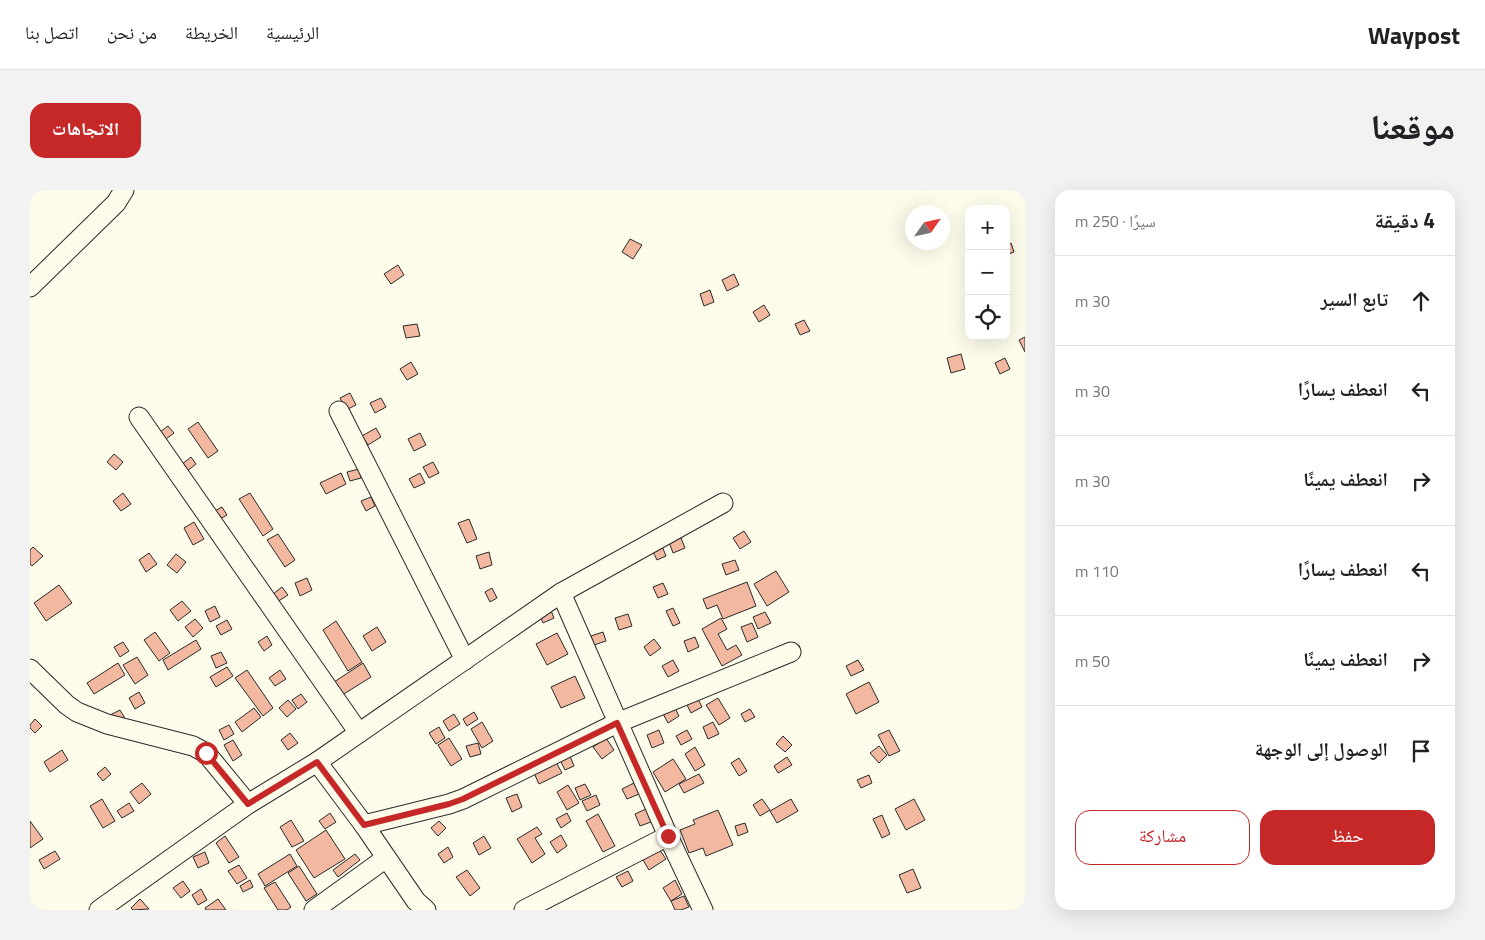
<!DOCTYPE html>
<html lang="ar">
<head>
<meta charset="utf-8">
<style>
	body { margin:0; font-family:"Titillium Web","Noto Naskh Arabic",sans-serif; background:#f2f2f2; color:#202124; direction:rtl }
	.controls { position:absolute; right:15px; top:15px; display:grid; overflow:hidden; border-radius:10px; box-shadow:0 5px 20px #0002 }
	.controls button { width:45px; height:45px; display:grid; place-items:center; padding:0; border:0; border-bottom:1px solid #e0e0e0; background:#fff; color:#202124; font:25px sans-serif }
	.compass { position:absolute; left:875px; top:15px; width:45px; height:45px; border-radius:50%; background:#fff; box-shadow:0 5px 20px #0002; rotate:56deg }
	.stop { position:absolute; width:15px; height:15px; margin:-11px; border:4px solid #c62828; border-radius:50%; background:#fff }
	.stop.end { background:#c62828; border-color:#fff; box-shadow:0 1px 5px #0008 }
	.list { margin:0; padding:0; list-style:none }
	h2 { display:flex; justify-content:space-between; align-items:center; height:65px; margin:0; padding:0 20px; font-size:21px }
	h2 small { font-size:16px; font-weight:400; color:#757577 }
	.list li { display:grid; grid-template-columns:32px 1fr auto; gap:15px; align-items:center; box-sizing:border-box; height:90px; padding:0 20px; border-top:1px solid #e0e0e0 }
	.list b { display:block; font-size:19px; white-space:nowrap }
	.list em { font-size:16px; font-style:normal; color:#757577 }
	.actions { display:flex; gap:10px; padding:15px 20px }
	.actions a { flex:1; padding:11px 0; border:1px solid #c62828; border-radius:15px; text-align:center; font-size:18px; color:#c62828 }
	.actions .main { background:#c62828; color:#fff }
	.icon { flex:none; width:28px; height:28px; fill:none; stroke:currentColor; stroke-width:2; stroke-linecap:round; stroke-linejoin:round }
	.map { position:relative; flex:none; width:995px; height:720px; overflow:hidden; direction:ltr; border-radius:15px }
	header { display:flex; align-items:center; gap:30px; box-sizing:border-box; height:70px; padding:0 25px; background:#fff; border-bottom:1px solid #e0e0e0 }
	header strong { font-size:24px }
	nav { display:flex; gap:28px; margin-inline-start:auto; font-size:18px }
	.intro { display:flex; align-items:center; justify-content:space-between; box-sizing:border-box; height:120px; padding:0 30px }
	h1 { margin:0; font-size:35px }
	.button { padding:12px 22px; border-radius:15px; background:#c62828; color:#fff; font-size:18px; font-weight:700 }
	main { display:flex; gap:30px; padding:0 30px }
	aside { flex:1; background:#fff; border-radius:15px; box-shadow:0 5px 20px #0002 }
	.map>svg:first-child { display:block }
	.building { fill:#f2b8a0; stroke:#2b2b2b }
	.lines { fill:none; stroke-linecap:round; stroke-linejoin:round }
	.minor-casing { stroke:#2b2b2b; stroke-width:21 }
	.minor { stroke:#fdfbea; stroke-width:19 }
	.route { stroke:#c62828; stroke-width:6 }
</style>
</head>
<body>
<header>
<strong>Waypost</strong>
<nav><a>الرئيسية</a><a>الخريطة</a><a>من نحن</a><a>اتصل بنا</a></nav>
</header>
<div class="intro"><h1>موقعنا</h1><a class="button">الاتجاهات</a></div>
<main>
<aside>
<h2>4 دقيقة<small>سيرًا · 250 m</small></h2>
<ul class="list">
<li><svg class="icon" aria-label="ahead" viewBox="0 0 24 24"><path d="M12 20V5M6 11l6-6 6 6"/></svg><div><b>تابع السير</b></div><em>30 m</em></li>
<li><svg class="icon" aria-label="left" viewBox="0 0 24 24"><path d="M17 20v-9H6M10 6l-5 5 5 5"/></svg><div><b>انعطف يسارًا</b></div><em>30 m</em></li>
<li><svg class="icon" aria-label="right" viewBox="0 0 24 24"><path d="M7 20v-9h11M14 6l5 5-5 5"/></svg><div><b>انعطف يمينًا</b></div><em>30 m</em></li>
<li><svg class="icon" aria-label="left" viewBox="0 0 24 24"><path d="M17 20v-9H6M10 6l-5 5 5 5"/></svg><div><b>انعطف يسارًا</b></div><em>110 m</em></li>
<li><svg class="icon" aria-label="right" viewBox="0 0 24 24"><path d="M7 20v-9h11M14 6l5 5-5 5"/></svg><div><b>انعطف يمينًا</b></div><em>50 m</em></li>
<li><svg class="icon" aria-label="arrive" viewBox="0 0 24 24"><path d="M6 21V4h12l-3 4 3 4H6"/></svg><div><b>الوصول إلى الوجهة</b></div></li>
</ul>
<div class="actions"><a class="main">حفظ</a><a>مشاركة</a></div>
</aside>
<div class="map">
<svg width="995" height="720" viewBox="0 0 995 720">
	<rect width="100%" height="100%" fill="#fdfbea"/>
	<g class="building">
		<polygon points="600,49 612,55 603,69 592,62"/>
		<polygon points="981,53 984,62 976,65 976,55"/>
		<polygon points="368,75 374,85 361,94 354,84"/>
		<polygon points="704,84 709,95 697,101 692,90"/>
		<polygon points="680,100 684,112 674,116 670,104"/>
		<polygon points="734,115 740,125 729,132 723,122"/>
		<polygon points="774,130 780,141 770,145 765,134"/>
		<polygon points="387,134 390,146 376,148 373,136"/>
		<polygon points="995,147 995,162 989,150"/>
		<polygon points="931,164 935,179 921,183 917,168"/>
		<polygon points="975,168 980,179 970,184 965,173"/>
		<polygon points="381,172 388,184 377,190 370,179"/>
		<polygon points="320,203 326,215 316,220 310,208"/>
		<polygon points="351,208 356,217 345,223 340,213"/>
		<polygon points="168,232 188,261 178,268 158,239"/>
		<polygon points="138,236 144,243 136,249 130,242"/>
		<polygon points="346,238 351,247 338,255 332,246"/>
		<polygon points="390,243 396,255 384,261 378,249"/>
		<polygon points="84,264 93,272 86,280 77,272"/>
		<polygon points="161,267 166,274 156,282 151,275"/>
		<polygon points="403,272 409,283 399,288 393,277"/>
		<polygon points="329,279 331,288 320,291 317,282"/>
		<polygon points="311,283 316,294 296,304 290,293"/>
		<polygon points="390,283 395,293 384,298 379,289"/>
		<polygon points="93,303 101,314 91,321 83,311"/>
		<polygon points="220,303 243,339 233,346 209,309"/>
		<polygon points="341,307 345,316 336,321 331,311"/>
		<polygon points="192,317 197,325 188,330 183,322"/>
		<polygon points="439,329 447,349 437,353 428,333"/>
		<polygon points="164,332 174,349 163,355 154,338"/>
		<polygon points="714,341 721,352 710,359 703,348"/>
		<polygon points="248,344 265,370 255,377 237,350"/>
		<polygon points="651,348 655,358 643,363 639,352"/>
		<polygon points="632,356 636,366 627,370 622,360"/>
		<polygon points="3,357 13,366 2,376 0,374 0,360"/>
		<polygon points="459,362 462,375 450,379 446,366"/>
		<polygon points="119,363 127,374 116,382 109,370"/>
		<polygon points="146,364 156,372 147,383 137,375"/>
		<polygon points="705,370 709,380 696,385 692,374"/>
		<polygon points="746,381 759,402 737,416 724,394"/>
		<polygon points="277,388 282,400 270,406 265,393"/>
		<polygon points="717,392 726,416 693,429 687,415 677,419 673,409"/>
		<polygon points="633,393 638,404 628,408 623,397"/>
		<polygon points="29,395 42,413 16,431 4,413"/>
		<polygon points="252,397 258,405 247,412 242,405"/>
		<polygon points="462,398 467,408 460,412 455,402"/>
		<polygon points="152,411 161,421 148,431 140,420"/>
		<polygon points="185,416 190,427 180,432 175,421"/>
		<polygon points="520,418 524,428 513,433 509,423"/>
		<polygon points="643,418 650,433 643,436 636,421"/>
		<polygon points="735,422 741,433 728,439 723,427"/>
		<polygon points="598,424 602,436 589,440 585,428"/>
		<polygon points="691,428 697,439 688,444 697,460 706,455 712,465 692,476 672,439"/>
		<polygon points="165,429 173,438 163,447 155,437"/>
		<polygon points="197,430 202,439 191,445 186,436"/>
		<polygon points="306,431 332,472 318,481 293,440"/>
		<polygon points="722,433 728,447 717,452 711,437"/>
		<polygon points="347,437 356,452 342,461 333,446"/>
		<polygon points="125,442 140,463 129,471 114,450"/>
		<polygon points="573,442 576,451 564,455 561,446"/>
		<polygon points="527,443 538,464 517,475 506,454"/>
		<polygon points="237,446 242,455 234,461 228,452"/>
		<polygon points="665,447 669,457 658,462 654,451"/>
		<polygon points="624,449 631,458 620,466 614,457"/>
		<polygon points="166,450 171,459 138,480 133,470"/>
		<polygon points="93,452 99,461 90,467 84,457"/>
		<polygon points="191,462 197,473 186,478 181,466"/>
		<polygon points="107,467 118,485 105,494 93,475"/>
		<polygon points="643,470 649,481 638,487 632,476"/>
		<polygon points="828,470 834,480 821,486 816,476"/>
		<polygon points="88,473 95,485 64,504 57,493"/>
		<polygon points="333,473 341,487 309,507 301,494"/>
		<polygon points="197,477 203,486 186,497 180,487"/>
		<polygon points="217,480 243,518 233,526 205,488"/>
		<polygon points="250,480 256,489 245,496 239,488"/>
		<polygon points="545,486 555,508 531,518 521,497"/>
		<polygon points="839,492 849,512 826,524 816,504"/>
		<polygon points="109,502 115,513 105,519 99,508"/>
		<polygon points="665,503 672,517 661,523 654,509"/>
		<polygon points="271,504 277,512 268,519 262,510"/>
		<polygon points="688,508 700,528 689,535 676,515"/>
		<polygon points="258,510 266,519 257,527 249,518"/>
		<polygon points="643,514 649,526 638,533 631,520"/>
		<polygon points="224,518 231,527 212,542 205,532"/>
		<polygon points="720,519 725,527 715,532 711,524"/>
		<polygon points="90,520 96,530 80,525"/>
		<polygon points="444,522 448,529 437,536 433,529"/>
		<polygon points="424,524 430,534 419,541 413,531"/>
		<polygon points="5,529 12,536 5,543 0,538 0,535"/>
		<polygon points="452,532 463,551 452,558 441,539"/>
		<polygon points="683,532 689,544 678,549 673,537"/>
		<polygon points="199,535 204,544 194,550 189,540"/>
		<polygon points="409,537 415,548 406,554 399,543"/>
		<polygon points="629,540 634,553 622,558 617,545"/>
		<polygon points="657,540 662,549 651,555 646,546"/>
		<polygon points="859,540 870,561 859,566 848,545"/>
		<polygon points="260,543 268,553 258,560 251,550"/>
		<polygon points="753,546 762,555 755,562 746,554"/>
		<polygon points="419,548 432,569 421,576 408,555"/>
		<polygon points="576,548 584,560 572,569 563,557"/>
		<polygon points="203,550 212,565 203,571 194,555"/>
		<polygon points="448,553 451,564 440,567 436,556"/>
		<polygon points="849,556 857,565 849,573 840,563"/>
		<polygon points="665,557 675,575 665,581 655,564"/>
		<polygon points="32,560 38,570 20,582 14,572"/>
		<polygon points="540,566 544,576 535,580 530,570"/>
		<polygon points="757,567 762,575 748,583 744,576"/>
		<polygon points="709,568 717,581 709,586 701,573"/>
		<polygon points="643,569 656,589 635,602 623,582"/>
		<polygon points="526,572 532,583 509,594 504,583"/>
		<polygon points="75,577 81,584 73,591 67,584"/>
		<polygon points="669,584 674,593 654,603 649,594"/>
		<polygon points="839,585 842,593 831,598 827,590"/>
		<polygon points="112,593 121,604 109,614 100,602"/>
		<polygon points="604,593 609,604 597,609 592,599"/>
		<polygon points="555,594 561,605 550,610 545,598"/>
		<polygon points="538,595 549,613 537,620 527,602"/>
		<polygon points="487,604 492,617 482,622 476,608"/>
		<polygon points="566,605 570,615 557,621 552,611"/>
		<polygon points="72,609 85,631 73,638 60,616"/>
		<polygon points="732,609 740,620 730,626 723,615"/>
		<polygon points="761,609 768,621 747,633 740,621"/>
		<polygon points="884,609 895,630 876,640 865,619"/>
		<polygon points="99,613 104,621 92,628 87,621"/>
		<polygon points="616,619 621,632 610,636 605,624"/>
		<polygon points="688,620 703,655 676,666 673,658 659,663 650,640 665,634 663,630"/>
		<polygon points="300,623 306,632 295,639 289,631"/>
		<polygon points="537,623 541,631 531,638 526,629"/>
		<polygon points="568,624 585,656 573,662 556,631"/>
		<polygon points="852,625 860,644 852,648 843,629"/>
		<polygon points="261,630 274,651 262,657 250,637"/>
		<polygon points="0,631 13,649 0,658"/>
		<polygon points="409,631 416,638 408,646 401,638"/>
		<polygon points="715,633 718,642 708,646 705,636"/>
		<polygon points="507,637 512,644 505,648 515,664 502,673 487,649"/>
		<polygon points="296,640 315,669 284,688 266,660"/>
		<polygon points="531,645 537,656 527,663 520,652"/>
		<polygon points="195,646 209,667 199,673 186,653"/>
		<polygon points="454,646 461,658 449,665 443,653"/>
		<polygon points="418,657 423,667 414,673 408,664"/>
		<polygon points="629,659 636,669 619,680 613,670"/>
		<polygon points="25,661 30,669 14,679 9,670"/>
		<polygon points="175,662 179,673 168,678 163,667"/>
		<polygon points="260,664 267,676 235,696 228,684"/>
		<polygon points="325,664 330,670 308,687 303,680"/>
		<polygon points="209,675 217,688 207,694 198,681"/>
		<polygon points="269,676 287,704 276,711 258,683"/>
		<polygon points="883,679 891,698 877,703 869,685"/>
		<polygon points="437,680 450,698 440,706 426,687"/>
		<polygon points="598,681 603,691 592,697 586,687"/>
		<polygon points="220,690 223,697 213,702 210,696"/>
		<polygon points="645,690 652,704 641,711 633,698"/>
		<polygon points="153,691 160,701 151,708 143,698"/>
		<polygon points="245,692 261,717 257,720 248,720 234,698"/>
		<polygon points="171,699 177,710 168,715 162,705"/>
		<polygon points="654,706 659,717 651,720 645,720 641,711"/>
		<polygon points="110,709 119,719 103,720 101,718"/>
		<polygon points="188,709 196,720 176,720 175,718"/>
	</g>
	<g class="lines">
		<defs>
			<g id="minor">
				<polyline points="0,97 86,13 94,0"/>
				<polyline points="309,221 435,470"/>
				<polyline points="109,227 329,543"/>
				<polyline points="531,403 638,646"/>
				<polyline points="0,479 37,515 47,522 77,534 163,556 176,563 218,614 287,572 334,635 386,711 396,720"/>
				<polyline points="287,572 531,403 693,313"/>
				<polyline points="334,635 419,614 433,609 587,533 761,462"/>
				<polyline points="69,720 218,614"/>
				<polyline points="284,720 356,668"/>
				<polyline points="494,720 638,646 673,720"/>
			</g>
		</defs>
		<use href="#minor" class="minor-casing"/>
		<use href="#minor" class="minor"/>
	</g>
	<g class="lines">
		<polyline class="route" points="176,563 218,614 287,572 334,635 419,614 433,609 587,533 638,646"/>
	</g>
</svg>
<div class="controls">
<button>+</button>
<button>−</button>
<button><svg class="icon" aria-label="locate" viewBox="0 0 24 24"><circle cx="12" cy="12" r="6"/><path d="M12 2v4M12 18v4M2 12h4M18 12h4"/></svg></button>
</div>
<svg class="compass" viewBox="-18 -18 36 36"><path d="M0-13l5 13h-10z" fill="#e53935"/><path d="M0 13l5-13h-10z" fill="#757577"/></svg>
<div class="stop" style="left:176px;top:563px"></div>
<div class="stop end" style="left:638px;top:646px"></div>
</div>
</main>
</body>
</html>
